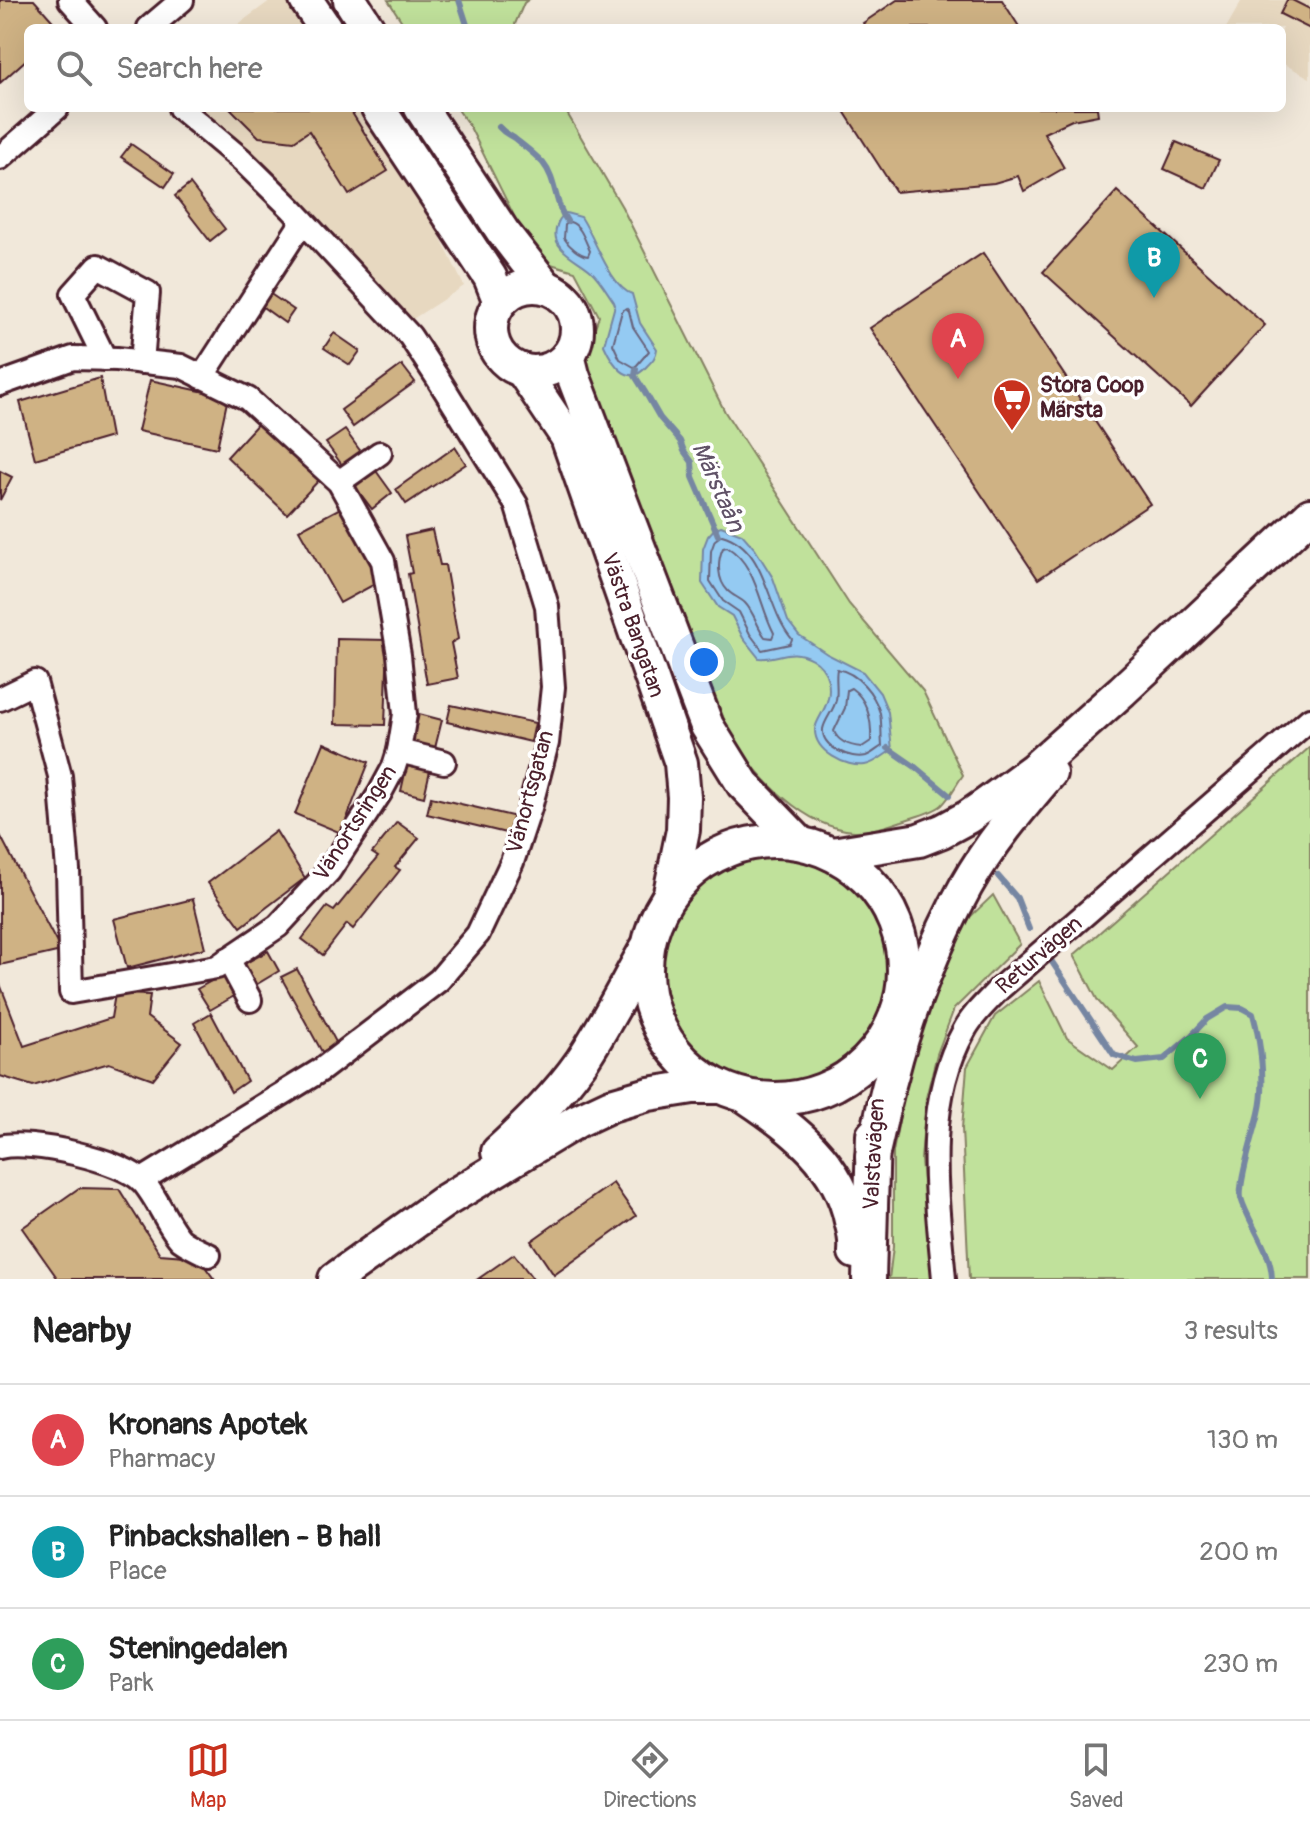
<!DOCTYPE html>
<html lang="en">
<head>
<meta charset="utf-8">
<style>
	body { margin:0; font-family:Pangolin,sans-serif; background:#f6f6f6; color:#222 }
	.you { position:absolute; left:704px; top:662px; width:28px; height:28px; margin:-20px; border:6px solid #fff; border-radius:50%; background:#1a73e8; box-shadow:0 0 0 12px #1a73e833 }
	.badge { display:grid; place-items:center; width:52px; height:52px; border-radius:50%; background:#c8321e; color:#fff; font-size:26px; font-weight:700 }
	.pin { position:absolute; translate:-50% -66px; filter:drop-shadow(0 2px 4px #0008) }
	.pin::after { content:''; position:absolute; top:42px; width:28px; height:24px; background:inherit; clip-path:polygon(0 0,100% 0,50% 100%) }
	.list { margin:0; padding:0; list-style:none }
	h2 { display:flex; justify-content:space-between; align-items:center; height:104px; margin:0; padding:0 32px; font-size:34px }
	h2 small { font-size:26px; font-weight:400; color:#767676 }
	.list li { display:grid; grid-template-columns:52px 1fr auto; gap:24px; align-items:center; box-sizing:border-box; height:112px; padding:0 32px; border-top:2px solid #e0e0e0 }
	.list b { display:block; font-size:30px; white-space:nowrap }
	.list p { margin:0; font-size:26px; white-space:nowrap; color:#767676 }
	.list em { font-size:26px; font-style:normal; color:#767676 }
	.icon { flex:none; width:44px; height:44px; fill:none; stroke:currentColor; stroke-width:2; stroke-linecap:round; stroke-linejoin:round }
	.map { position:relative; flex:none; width:1310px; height:1279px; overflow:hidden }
	.search { position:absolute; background:#fff; box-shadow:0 8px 32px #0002; left:24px; right:24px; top:24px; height:88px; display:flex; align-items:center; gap:20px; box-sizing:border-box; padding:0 28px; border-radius:12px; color:#767676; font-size:30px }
	.sheet { height:440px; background:#fff }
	nav { display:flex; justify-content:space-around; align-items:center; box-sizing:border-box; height:112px; border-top:2px solid #e0e0e0; background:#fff; font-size:22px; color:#767676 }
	nav a { display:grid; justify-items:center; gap:4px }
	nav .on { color:#c8321e }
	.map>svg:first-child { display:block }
	.built { fill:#e7d8c0 }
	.green { fill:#c0e19b; stroke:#858063; stroke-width:2 }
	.water { fill:#94caf2; stroke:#7686a2; stroke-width:2 }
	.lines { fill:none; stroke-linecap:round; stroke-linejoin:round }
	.shore { stroke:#68637b; stroke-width:2 }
	.stream { stroke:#7686a2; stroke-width:6 }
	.building { fill:#cfb284; stroke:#4a1f2b; stroke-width:2 }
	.street-casing { stroke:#4a1f2b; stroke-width:28 }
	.secondary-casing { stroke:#4a1f2b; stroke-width:38 }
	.street { stroke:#fff; stroke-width:22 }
	.secondary { stroke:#fff; stroke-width:32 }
	.labels { text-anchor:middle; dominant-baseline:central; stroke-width:7; stroke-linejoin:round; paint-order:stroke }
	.poi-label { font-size:22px; font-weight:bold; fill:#4a1f2b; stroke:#fff; text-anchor:start }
	.street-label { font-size:22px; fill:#4a1f2b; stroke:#fff }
	.water-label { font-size:24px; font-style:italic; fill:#605267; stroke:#fff }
</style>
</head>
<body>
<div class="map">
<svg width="1310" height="1279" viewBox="0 0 1310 1279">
	<rect width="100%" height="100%" fill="#f1e8da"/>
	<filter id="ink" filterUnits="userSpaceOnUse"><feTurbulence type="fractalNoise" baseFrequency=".0125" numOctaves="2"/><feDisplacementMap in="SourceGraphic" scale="16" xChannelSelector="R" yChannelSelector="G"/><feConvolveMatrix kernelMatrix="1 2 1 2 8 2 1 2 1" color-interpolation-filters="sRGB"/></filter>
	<g filter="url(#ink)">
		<g class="built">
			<polygon points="271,0 287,0 306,28 233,28"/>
			<polygon points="1242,0 1310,0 1310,78 1282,63 1282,28 1226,28"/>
			<polygon points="194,108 357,108 437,230 464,286 408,322"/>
		</g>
		<g class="green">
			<polygon points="388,0 528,0 524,3 515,24 516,28 406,28"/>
			<path d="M 457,108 L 564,108 L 622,207 L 725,412 L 849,604 L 923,691 L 963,775 C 956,785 950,797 942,805 C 933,813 913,817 902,821 C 887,826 870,832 854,831 C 804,828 757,776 731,737 L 584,359 L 599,316 L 575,271 L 551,264 L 519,226 L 470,127 Z"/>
			<polygon points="1310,747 1310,1279 969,1279 962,1128 967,1067 995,1016 1039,981 1067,1038 1113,1070 1138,1047 1098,1001 1074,955"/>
			<circle cx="776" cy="971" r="114"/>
			<polygon points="993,895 1020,944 954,1009 937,1054 926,1098 921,1160 932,1279 889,1279 893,1247 893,1152 918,1018 970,917"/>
		</g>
		<g class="water">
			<path d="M 566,213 L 581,217 C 594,236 611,288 632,294 L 640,323 L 657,349 C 656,357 653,360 647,366 C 628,389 612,363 604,345 L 615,305 L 614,302 C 607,292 600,279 591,271 C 578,259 551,250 556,229 C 558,221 560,217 566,213 Z"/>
			<path d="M 721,526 L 742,534 L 755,549 L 773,578 L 788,621 L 799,635 L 827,654 L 863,672 L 880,693 L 888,712 L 892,750 C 884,755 874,764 865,765 C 846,768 814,751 815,729 C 816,722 822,714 825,707 C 833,689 829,669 812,659 C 790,646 779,660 759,658 L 743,638 L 732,616 L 718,607 L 702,583 L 703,549 L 708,536 L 715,528 Z"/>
		</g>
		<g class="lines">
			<g class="shore">
				<path d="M 570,222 C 581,225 585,241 590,251 L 588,256 C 579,255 569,246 564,238 L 565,225 Z"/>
				<polygon points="626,308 629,311 633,327 649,351 637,365 634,367 620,359 613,344 622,311"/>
				<path d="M 722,535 C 768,548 765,608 792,639 L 790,644 L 762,650 L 750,634 L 739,612 L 723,601 L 710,581 L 711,551 L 715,540 Z"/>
				<path d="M 727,547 C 757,565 759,605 774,633 L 772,638 L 765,637 C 757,627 754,612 745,603 C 740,598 733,596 728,591 C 717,580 717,561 723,548 Z"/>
				<path d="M 837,669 C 858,673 874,693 880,713 C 882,724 881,735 882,746 C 877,749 872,754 866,756 C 851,760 821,747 823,729 C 825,719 834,710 836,700 C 838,690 835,678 837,669 Z"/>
				<path d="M 851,688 C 868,700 872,720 871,741 L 862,747 C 851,746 838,742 834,731 L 845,708 L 847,690 Z"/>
			</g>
			<g class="stream">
				<polyline points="459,0 468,28"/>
				<path d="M 499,127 C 504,133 508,134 514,138 C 524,146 535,154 543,163 C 557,180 554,204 567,221"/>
				<polyline points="636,369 635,376 645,392 660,418 680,441 684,451 692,462 693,477 718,535"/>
				<polyline points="888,748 914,766 949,795"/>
				<polyline points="998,876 1017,898 1029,929"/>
				<path d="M 1052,962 L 1114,1055 L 1137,1062 L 1164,1059 L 1190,1037 L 1207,1019 L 1227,1007 L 1242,1008 L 1253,1014 C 1261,1043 1266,1084 1259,1113 C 1255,1131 1238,1182 1241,1198 C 1248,1223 1272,1251 1272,1279"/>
			</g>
		</g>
		<g class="building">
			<polygon points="0,0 34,0 59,28 28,28 28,58 0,83"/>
			<polygon points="897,0 1002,0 1020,28 866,28 863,23"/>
			<polygon points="1287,0 1292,0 1310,9 1310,29 1280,14"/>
			<polygon points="230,108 349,108 388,171 349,195 309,131 294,141 259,137"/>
			<polygon points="842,108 1097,108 1098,115 1072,120 1044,133 1064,168 1024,191 1018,176 994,183 896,192"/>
			<polygon points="1176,142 1219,160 1206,188 1164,169"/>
			<polygon points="131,144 174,174 165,187 121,157"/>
			<polygon points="190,184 225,229 210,241 175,196"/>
			<polygon points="1117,191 1265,325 1191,406 1043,272"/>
			<polygon points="983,253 1150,504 1038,579 870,328"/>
			<polygon points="269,293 294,310 285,323 260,305"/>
			<polygon points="334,333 360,351 350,365 324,348"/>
			<polygon points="402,365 415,382 353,427 341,410"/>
			<polygon points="100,378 111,437 35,459 20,402"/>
			<polygon points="150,380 228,397 217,448 138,431"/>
			<polygon points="261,420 322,477 287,514 227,457"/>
			<polygon points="345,430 364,456 345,469 326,443"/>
			<polygon points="455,447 466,464 406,504 396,489"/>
			<polygon points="374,468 392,493 372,509 353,484"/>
			<polygon points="0,471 12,477 0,500"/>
			<polygon points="344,506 384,579 340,603 299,530"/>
			<polygon points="432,530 440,565 445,565 458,639 451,643 458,678 427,684 408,574 412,573 405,536"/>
			<polygon points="337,639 388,640 385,725 335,724"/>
			<polygon points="451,705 535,723 531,742 447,722"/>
			<polygon points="419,714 442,720 434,752 411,747"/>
			<polygon points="324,743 369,762 341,833 295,814"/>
			<polygon points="408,760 431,766 424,797 401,791"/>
			<polygon points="431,797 516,817 510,834 427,814"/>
			<polygon points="397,822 419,838 395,867 400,870 353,929 347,924 323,955 302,939 327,907 334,911 378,857 372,853"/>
			<polygon points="276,831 305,878 241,927 208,883"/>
			<polygon points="0,835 61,951 0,965"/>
			<polygon points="193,899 205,948 127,968 114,919"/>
			<polygon points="268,951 279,971 252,987 240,966"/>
			<polygon points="297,969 337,1044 322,1052 281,977"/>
			<polygon points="224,974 236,995 210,1010 197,989"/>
			<polygon points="0,984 24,1046 111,1018 115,994 150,995 147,1017 182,1043 153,1079 109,1063 33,1086 0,1076"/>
			<polygon points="211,1013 247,1081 231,1092 194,1023"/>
			<polygon points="613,1183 636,1216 554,1275 531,1241"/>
			<polygon points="79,1188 119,1189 160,1254 198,1257 214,1279 58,1279 22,1228"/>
			<polygon points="514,1254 533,1279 478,1279 498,1265"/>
		</g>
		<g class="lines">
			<defs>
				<g id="street">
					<polyline points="70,0 95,28"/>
					<polyline points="149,28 182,0"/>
					<polyline points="0,158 57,108"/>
					<polyline points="105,359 73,294 98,266 148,293 142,362"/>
					<polyline points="202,377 303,221"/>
					<polyline points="0,384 73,358 117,359 181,366 248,399 339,482 383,561 399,655 405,714 399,751 394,767 380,793 329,871 278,926 217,967 71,992 68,870 60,776 35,682 0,699"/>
					<polyline points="339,482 380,453"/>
					<polyline points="399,751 444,762"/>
					<polyline points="228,959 250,1000"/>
					<path d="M 0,1147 C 29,1139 123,1160 143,1182 C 157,1197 168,1227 181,1240 C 189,1246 200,1251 209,1255"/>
					<polyline points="142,1180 321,1070 439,980 478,934 512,862 530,808 547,743 553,687 547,606 516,504 437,377 410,336 292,209 242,160 180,108"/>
					<path d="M 944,1279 C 937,1198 922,1106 964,1031 C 972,1015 987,1002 999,989 L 1310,719"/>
				</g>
				<g id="secondary">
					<polyline points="306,0 325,28"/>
					<polyline points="350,0 368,28"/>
					<polyline points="378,108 490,277 500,302"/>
					<polyline points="421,108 503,232 546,287"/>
					<circle cx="534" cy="329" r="43"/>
					<polyline points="568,355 573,375 707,726 743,784 800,843"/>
					<polyline points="522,370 567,437 681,763 684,797 683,830 670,893"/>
					<circle cx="775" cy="970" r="129"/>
					<polyline points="832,854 919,840 942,831 968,817 988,803 1034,769 1122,691 1310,515"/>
					<path d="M 748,1098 C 793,1128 840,1164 851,1221 C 854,1231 856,1241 855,1252"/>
					<path d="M 498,1152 C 528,1124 557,1096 581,1062 C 605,1026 625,986 646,949"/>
					<path d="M 872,1157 C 879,1129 884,1101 892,1074 C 907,1014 936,940 966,886 C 989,845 1019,809 1050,773"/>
					<polyline points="335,1279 443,1202 577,1121 611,1105 649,1094 693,1087 718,1087"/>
					<polyline points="869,1279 873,1135"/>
				</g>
			</defs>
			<use href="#street" class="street-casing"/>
			<use href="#secondary" class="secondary-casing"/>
			<use href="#street" class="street"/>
			<use href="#secondary" class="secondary"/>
		</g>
	</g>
	<defs>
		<symbol id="supermarket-pin" viewBox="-11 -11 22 30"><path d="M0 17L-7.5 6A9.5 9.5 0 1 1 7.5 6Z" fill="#c8321e" stroke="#fff"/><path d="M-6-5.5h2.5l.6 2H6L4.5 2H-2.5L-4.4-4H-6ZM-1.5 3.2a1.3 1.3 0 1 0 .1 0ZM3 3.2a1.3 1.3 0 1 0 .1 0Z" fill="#fff"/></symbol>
	</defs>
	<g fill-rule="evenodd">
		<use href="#supermarket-pin" x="990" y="376" width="44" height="60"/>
	</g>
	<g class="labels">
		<g class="poi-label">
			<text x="1040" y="385">Stora Coop<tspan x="1040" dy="25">Märsta</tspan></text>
		</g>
		<g class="street-label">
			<text transform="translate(633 625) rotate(71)">Västra Bangatan</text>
			<text transform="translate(530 792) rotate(-75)">Vänortsgatan</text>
			<text transform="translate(355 823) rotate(-57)">Vänortsringen</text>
			<text transform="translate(1039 955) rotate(-41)">Returvägen</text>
			<text transform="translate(874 1154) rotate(-87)">Valstavägen</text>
		</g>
		<g class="water-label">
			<text transform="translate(718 487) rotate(66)">Märstaån</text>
		</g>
	</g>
</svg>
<div class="you"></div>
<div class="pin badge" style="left:958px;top:379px;background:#e0444e">A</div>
<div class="pin badge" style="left:1154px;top:298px;background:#0f9aa8">B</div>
<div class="pin badge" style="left:1200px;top:1099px;background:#2e9e5b">C</div>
<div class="search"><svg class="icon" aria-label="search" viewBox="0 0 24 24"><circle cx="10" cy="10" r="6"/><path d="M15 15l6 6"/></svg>Search here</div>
</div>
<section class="sheet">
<h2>Nearby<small>3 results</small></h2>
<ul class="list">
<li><span class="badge" style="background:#e0444e">A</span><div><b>Kronans Apotek</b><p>Pharmacy</p></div><em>130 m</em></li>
<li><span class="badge" style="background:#0f9aa8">B</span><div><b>Pinbackshallen - B hall</b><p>Place</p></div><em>200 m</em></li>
<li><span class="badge" style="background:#2e9e5b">C</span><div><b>Steningedalen</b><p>Park</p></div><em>230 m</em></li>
</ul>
</section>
<nav>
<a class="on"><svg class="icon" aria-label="map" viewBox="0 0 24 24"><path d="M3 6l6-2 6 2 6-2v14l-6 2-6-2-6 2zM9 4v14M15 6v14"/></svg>Map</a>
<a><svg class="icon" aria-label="directions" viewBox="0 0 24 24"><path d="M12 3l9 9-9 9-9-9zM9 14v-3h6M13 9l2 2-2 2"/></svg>Directions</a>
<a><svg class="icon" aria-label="saved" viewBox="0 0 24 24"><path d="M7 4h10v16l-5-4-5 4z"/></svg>Saved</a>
</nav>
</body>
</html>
